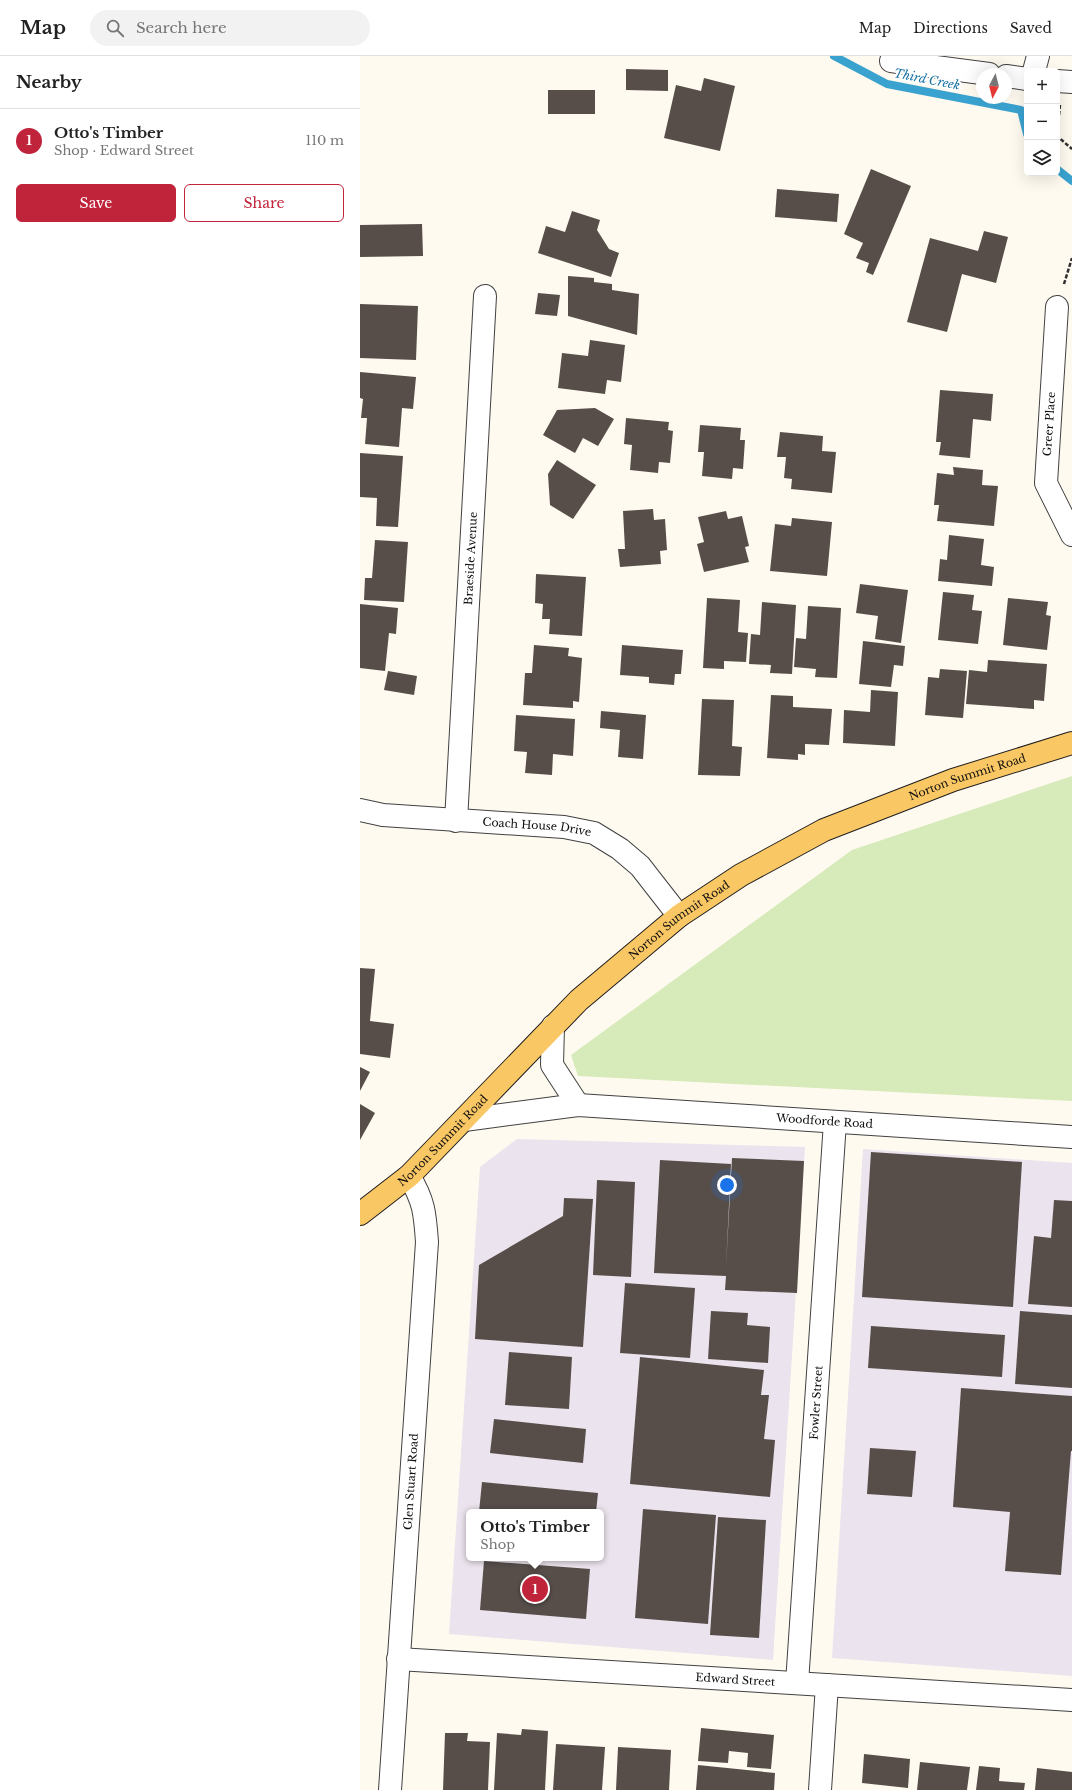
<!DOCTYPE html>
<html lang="en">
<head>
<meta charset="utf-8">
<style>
	body { margin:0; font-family:"Libre Baskerville",serif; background:#f2f2f2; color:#222 }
	.controls { position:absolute; right:12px; top:12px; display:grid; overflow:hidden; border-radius:6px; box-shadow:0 4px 16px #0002 }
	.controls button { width:36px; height:36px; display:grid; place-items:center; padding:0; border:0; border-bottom:1px solid #e0e0e0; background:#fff; color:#222; font:20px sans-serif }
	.compass { position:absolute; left:616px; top:12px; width:36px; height:36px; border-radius:50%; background:#fff; box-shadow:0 4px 16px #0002; rotate:187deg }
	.you { position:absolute; left:367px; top:1129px; width:14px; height:14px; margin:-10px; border:3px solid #fff; border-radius:50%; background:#1a73e8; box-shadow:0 0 0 6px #1a73e833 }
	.badge { display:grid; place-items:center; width:26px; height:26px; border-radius:50%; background:#c0243b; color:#fff; font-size:13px; font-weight:700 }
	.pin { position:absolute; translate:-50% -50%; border:2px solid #fff; box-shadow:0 1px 4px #0006 }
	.popup { position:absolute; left:106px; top:1453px; width:138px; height:52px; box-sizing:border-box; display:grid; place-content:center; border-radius:6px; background:#fff; filter:drop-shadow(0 1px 3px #0005); font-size:13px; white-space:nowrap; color:#767676 }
	.popup b { font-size:15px; color:#222 }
	.popup::after { content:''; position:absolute; left:50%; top:100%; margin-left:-8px; border:8px solid transparent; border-top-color:#fff }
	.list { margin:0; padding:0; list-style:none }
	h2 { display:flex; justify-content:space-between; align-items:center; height:52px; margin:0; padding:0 16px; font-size:17px }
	h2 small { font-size:13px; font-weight:400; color:#767676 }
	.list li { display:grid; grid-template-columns:26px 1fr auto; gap:12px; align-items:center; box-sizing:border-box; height:64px; padding:0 16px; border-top:1px solid #e0e0e0 }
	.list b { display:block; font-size:15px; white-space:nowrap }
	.list p { margin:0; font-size:13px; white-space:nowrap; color:#767676 }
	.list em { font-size:13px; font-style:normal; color:#767676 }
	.actions { display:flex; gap:8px; padding:12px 16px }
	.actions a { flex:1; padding:9px 0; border:1px solid #c0243b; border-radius:6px; text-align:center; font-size:14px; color:#c0243b }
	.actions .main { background:#c0243b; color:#fff }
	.icon { flex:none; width:22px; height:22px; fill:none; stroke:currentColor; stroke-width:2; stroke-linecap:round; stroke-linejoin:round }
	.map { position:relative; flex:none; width:712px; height:1734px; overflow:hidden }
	header { display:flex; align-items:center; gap:24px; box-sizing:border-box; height:56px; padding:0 20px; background:#fff; border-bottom:1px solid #e0e0e0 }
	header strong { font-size:19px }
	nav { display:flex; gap:22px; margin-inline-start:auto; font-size:14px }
	.search { width:280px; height:36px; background:#f2f2f2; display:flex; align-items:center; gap:10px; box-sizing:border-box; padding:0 14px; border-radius:22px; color:#767676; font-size:15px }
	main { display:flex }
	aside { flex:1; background:#fff }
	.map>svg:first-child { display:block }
	.industrial { fill:#ebe3ed; fill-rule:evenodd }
	.green { fill:#d7eab9 }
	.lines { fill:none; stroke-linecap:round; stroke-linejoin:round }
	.stream { stroke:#3aa2cf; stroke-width:8 }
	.building { fill:#574e4a }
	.minor-casing { stroke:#414141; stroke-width:24 }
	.major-casing { stroke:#1f1f1f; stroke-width:24 }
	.path { stroke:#303030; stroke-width:2.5; stroke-dasharray:4 2; stroke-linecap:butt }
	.minor { stroke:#fff; stroke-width:22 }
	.major { stroke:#fac765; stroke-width:22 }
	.labels { text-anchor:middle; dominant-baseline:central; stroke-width:4; stroke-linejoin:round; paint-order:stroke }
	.street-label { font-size:11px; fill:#0e0e0e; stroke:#fff }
	.water-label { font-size:12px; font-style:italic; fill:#1672a2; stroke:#fff }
</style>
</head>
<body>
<header>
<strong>Map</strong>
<div class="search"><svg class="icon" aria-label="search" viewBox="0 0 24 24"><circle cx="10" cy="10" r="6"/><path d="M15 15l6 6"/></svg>Search here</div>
<nav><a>Map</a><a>Directions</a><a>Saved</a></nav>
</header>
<main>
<aside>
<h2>Nearby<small></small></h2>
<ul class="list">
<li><span class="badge">1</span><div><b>Otto's Timber</b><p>Shop · Edward Street</p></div><em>110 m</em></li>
</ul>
<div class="actions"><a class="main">Save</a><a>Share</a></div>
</aside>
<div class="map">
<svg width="712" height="1734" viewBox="0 0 712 1734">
	<rect width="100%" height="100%" fill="#fffaf0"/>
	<g class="industrial">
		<path d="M 157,1083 L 445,1091 L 413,1604 L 89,1578 L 120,1111 ZM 109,1456 L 241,1456 L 241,1502 L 109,1502 Z"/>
		<polygon points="503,1093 712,1107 712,1620 472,1602"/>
	</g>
	<polygon class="green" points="712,720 712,1045 218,1020 211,999 492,794"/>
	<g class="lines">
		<g class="stream">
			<polyline points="474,0 527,28 661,54 667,78"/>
			<polyline points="697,113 712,125"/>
		</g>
	</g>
	<g class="building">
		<polygon points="266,13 308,14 308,35 266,34"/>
		<polygon points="344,22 375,30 360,95 304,82 316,29 341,35"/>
		<rect x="188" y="34" width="47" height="24"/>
		<polygon points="511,113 551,130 513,219 506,216 509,207 496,202 503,187 484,178"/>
		<polygon points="417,133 479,138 477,166 415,161"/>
		<polygon points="212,155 240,164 237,174 249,193 259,197 251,221 178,197 186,170 205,176"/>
		<polygon points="62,168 63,200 0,201 0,169"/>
		<polygon points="624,175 648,181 636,227 602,218 587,276 547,266 570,182 618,195"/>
		<polygon points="208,220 234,222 234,226 252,228 252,234 279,238 277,279 208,260"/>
		<polygon points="178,237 200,239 197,260 175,258"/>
		<polygon points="0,248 58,250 56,304 0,302"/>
		<polygon points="230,284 265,289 261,326 247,324 245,338 198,332 202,297 228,300"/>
		<polygon points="0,316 56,321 53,353 42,352 39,391 5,388 7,362 1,362 3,343 0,342"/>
		<polygon points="580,334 633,338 631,365 613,363 610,402 579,399 581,386 576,386"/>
		<polygon points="235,352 254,363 238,390 223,382 215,397 183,379 197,354"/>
		<polygon points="266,362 309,366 308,374 313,375 310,407 299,406 298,417 270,414 272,389 264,388"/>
		<polygon points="340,369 381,372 380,384 385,384 383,413 373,412 372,423 342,420 344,396 338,396"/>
		<polygon points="420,376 463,380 462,395 476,396 472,437 431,433 432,423 424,422 426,401 417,401"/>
		<polygon points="0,397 43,400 38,471 16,470 17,442 0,441"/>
		<polygon points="197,404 236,429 213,463 190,449 188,418"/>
		<polygon points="593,411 623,414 622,429 638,430 634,470 577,465 579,449 574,449 577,417 594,419"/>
		<polygon points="293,453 294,464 305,463 307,494 300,495 301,508 260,511 258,493 265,493 263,455"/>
		<polygon points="366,455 368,463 382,460 389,490 385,491 389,506 344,516 337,488 344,486 338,461"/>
		<polygon points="432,462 472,466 467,520 410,515 415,468 431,470"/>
		<polygon points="589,479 624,483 621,509 634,511 632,530 578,525 580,503 587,504"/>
		<polygon points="15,484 48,486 44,546 4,544 5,522 12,522"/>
		<polygon points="176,518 226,521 222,580 189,578 190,563 182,563 183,548 175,547"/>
		<polygon points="500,528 548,534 541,587 515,583 518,560 496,557"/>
		<polygon points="583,536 614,539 612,554 622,555 618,588 578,584"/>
		<polygon points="347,542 380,544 378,576 388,577 386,606 364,605 364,613 343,612"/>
		<polygon points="648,542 688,546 686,559 691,560 687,594 643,589"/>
		<polygon points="402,546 436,549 432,618 410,617 411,609 389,608 391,578 400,579"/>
		<polygon points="0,548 38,552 36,578 29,577 25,615 0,612"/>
		<polygon points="448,550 481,552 477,622 455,621 456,613 434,611 436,582 446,583"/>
		<polygon points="503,585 545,590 543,610 534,609 531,631 499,628"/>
		<polygon points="174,589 209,592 208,600 222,602 219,646 213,645 213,652 163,649 165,617 172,617"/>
		<polygon points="262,589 323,594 321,618 315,618 314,629 289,627 289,621 260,619"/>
		<polygon points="628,604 687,608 684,645 674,644 674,653 606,648 609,614 627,616"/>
		<polygon points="580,613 607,615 603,662 565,659 568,621 579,622"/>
		<polygon points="28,615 57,620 54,639 24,634"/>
		<polygon points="511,634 538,636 535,690 483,687 484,654 510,656"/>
		<polygon points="411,639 433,640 433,651 472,653 469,689 445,688 445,699 438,698 438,704 407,702"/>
		<polygon points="342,643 374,644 372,690 382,691 380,720 338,719"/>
		<polygon points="241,655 286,659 283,703 258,701 260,674 240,672"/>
		<polygon points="156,659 215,663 213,700 193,698 192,719 165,717 167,696 154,695"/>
		<polygon points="0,912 15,913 10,965 34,968 30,1002 0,998"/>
		<polygon points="0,1011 10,1016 0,1035"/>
		<polygon points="0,1048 15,1057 0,1084"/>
		<polygon points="511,1096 662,1106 653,1251 502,1241"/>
		<polygon points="372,1102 444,1105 437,1237 365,1234 366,1220 294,1217 300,1104 371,1108 366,1210"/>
		<polygon points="237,1124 275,1126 271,1221 233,1219"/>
		<polygon points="204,1142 233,1143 223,1291 115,1283 119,1209 203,1160"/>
		<polygon points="694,1144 712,1145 712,1251 668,1248 674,1180 691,1182"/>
		<polygon points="265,1227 335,1232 330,1302 260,1297"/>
		<polygon points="351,1255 388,1257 387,1269 410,1271 408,1307 348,1303"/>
		<polygon points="660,1255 712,1259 712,1332 655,1328"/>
		<polygon points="511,1270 645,1279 642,1321 508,1312"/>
		<polygon points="149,1296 212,1301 209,1353 145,1349"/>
		<polygon points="280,1301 404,1314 401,1339 409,1339 404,1383 415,1384 410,1441 270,1428"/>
		<polygon points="601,1332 712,1340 712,1395 711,1395 701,1519 645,1515 650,1456 593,1451"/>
		<polygon points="134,1363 226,1373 223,1407 130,1397"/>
		<polygon points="510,1392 556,1395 552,1441 507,1438"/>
		<polygon points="122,1426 238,1437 236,1456 119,1456"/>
		<polygon points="283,1453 356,1459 348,1568 275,1562"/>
		<polygon points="358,1461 406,1464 399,1582 350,1579"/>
		<polygon points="124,1505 230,1513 226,1563 120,1554"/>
		<polygon points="341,1672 414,1679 411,1713 387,1711 388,1697 369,1695 368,1707 338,1705"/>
		<polygon points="162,1673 188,1675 185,1734 134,1734 137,1677 161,1679"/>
		<polygon points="85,1677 108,1677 107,1685 130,1686 128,1734 83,1734"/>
		<polygon points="196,1688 245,1691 242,1734 193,1734"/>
		<polygon points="258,1691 311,1694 309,1734 256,1734"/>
		<polygon points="504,1698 550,1703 548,1732 502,1727"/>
		<polygon points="560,1706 610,1711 607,1734 557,1734"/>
		<polygon points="338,1709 415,1717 414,1734 336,1734"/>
		<polygon points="619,1710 640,1712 639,1725 665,1727 664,1734 616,1734"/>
		<polygon points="677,1712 712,1716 712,1734 675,1734"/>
	</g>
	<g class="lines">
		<defs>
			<g id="minor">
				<polyline points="531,5 629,18"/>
				<polyline points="674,15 678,0"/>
				<polyline points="646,20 667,23"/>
				<polyline points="697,25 712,26"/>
				<polyline points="697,251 686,427 712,479"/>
				<path id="s1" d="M 0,754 L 23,759 L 204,771 L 234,777 L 260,793 L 280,810 L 319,860"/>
				<path id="s2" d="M 96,765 L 125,240"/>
				<polyline points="193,970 192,1009 218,1049"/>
				<path id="s3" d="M 104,1064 L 218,1049 L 712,1081"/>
				<path id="s4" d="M 38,1603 L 712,1644"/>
				<path id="s5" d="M 437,1627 L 475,1066"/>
				<path id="s6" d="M 30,1734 L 67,1186 C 65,1157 64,1145 49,1120"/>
				<polyline points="460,1734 467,1629"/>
			</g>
			<g id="major">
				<path id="s7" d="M 0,1158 L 49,1120 L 219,944 L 319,860 L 381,819 L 464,774 L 593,724 L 712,687"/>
			</g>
		</defs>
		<use href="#minor" class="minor-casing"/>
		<use href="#major" class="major-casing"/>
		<g class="path">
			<polyline points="700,49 697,80 712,93"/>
			<polyline points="704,228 712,202"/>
		</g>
		<use href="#minor" class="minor"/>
		<use href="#major" class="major"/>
	</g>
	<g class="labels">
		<g class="street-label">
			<text transform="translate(689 368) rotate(-86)">Greer Place</text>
			<text stroke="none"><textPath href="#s2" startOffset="263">Braeside Avenue</textPath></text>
			<text stroke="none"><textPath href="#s7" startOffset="759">Norton Summit Road</textPath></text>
			<text stroke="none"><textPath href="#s1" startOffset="178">Coach House Drive</textPath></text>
			<text stroke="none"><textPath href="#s7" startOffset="435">Norton Summit Road</textPath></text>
			<text stroke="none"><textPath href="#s3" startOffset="362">Woodforde Road</textPath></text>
			<text stroke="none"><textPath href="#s7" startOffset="111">Norton Summit Road</textPath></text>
			<text stroke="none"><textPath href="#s5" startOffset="281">Fowler Street</textPath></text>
			<text stroke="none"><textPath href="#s6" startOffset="309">Glen Stuart Road</textPath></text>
			<text stroke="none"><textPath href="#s4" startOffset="338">Edward Street</textPath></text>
		</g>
		<g class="water-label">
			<text transform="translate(567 23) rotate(11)">Third Creek</text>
		</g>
	</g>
</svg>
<div class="controls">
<button>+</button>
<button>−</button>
<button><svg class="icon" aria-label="layers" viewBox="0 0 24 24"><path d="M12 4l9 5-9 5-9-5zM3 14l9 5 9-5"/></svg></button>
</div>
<svg class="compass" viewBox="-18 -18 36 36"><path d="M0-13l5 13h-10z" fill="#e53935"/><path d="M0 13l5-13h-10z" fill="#767676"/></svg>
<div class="you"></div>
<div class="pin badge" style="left:175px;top:1533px">1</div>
<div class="popup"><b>Otto's Timber</b>Shop</div>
</div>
</main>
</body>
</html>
